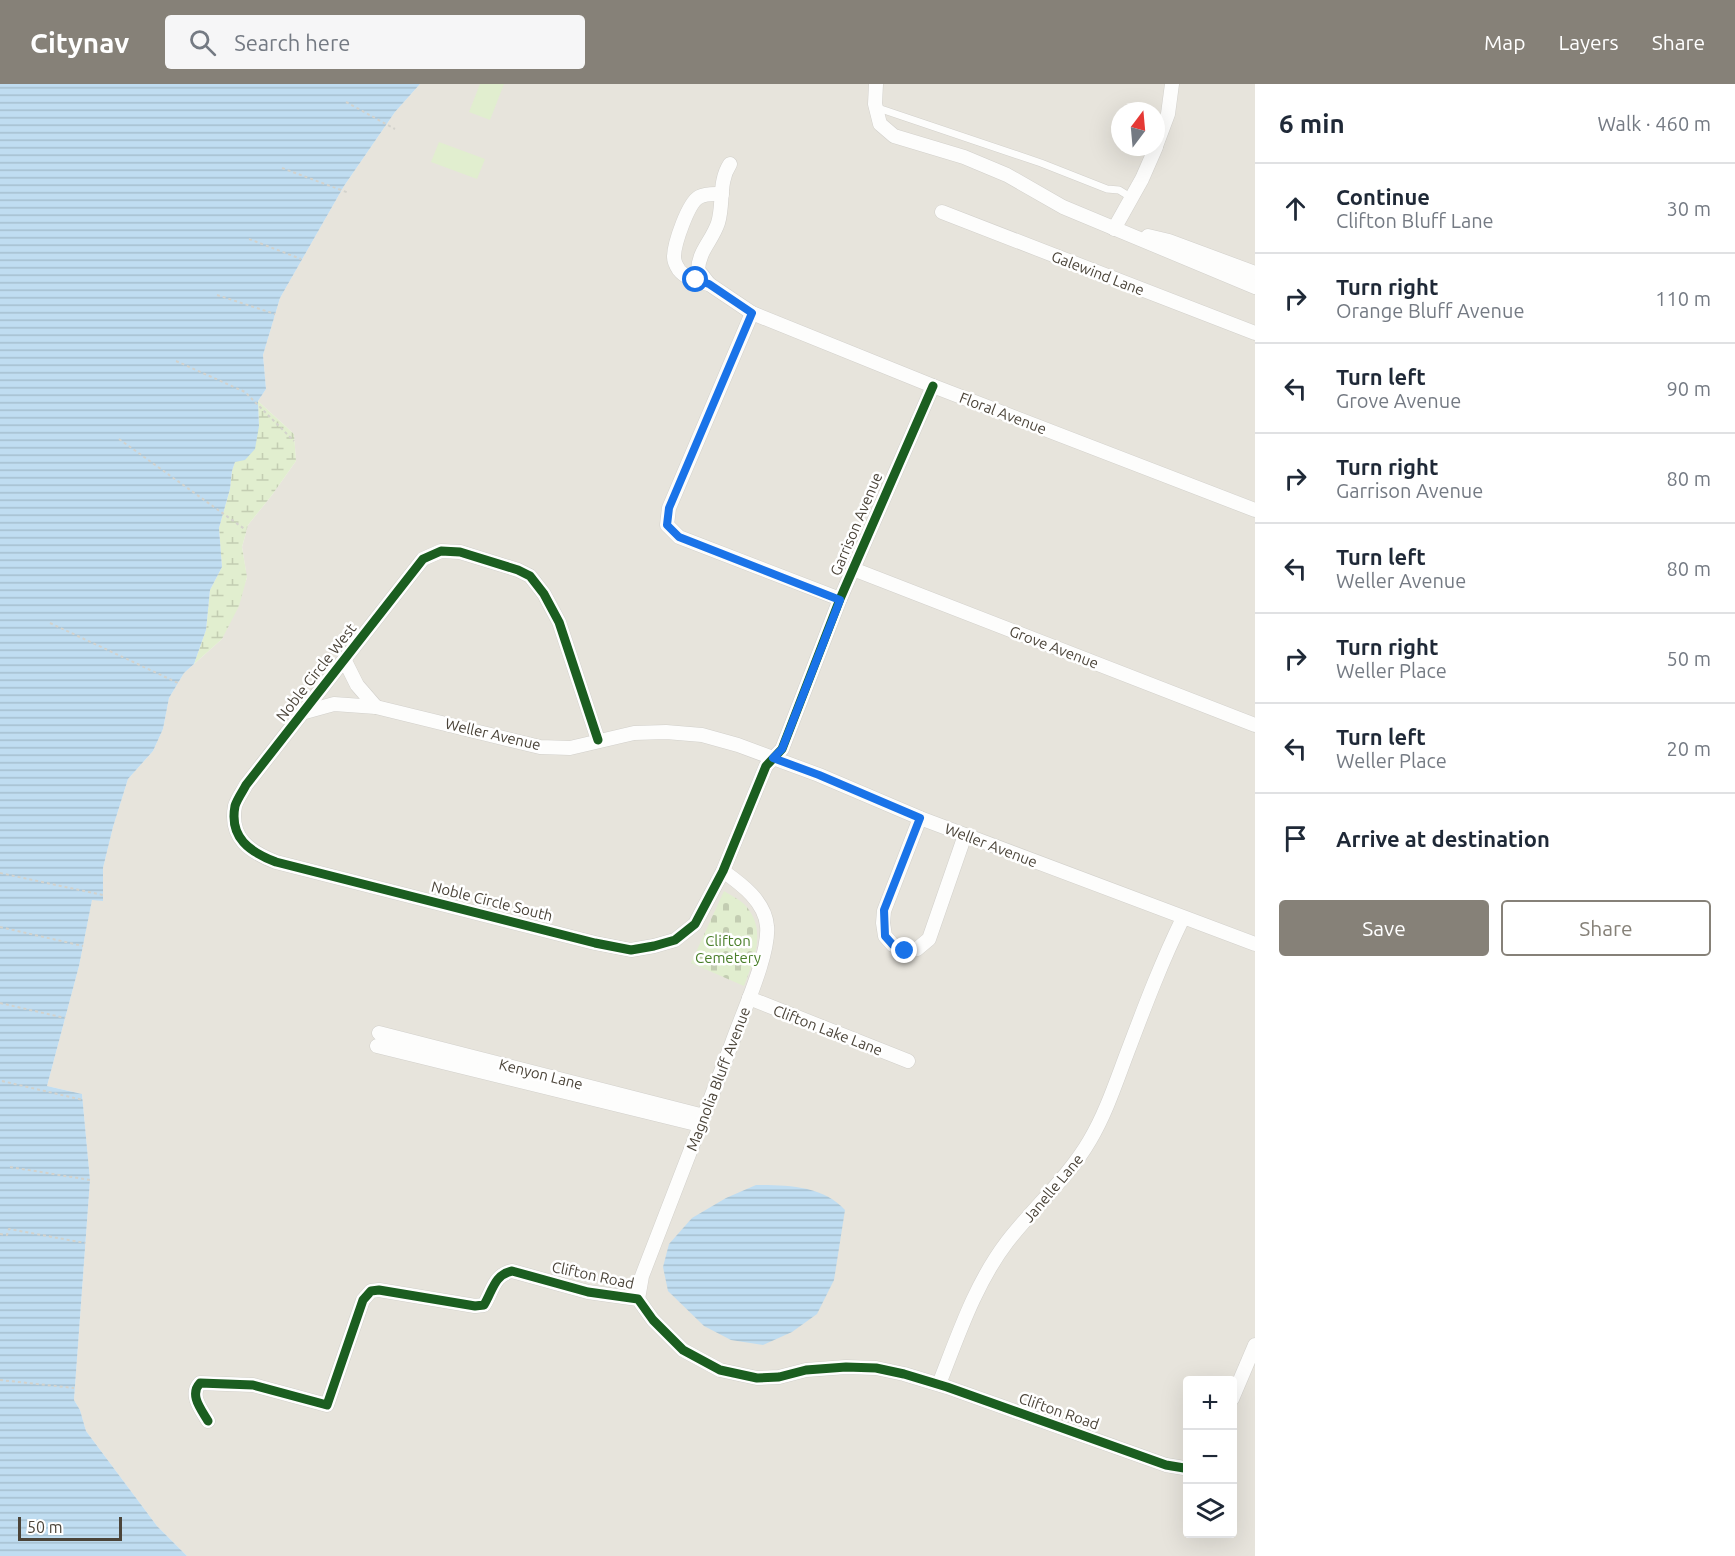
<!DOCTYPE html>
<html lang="en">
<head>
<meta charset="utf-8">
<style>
	body { margin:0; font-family:Ubuntu,sans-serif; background:#f6f6f7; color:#1f2937 }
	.controls { position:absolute; right:18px; bottom:18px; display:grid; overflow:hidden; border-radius:6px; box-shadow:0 6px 24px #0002 }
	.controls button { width:54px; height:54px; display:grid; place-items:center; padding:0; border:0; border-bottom:2px solid #e0e1e3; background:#fff; color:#1f2937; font:30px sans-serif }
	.compass { position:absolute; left:1111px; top:18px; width:54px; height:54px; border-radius:50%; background:#fff; box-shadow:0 6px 24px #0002; rotate:16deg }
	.scale { position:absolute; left:18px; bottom:15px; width:104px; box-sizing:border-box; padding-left:6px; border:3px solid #4b4439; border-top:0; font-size:16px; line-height:21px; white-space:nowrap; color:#4b4439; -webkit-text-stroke:4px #fff; paint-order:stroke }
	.stop { position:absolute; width:18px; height:18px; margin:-14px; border:4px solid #1a73e8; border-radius:50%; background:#fff }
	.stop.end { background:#1a73e8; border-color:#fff; box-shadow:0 2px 6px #0008 }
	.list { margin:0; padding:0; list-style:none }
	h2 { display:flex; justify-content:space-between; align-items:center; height:78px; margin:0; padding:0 24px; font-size:26px }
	h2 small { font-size:20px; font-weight:400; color:#747a83 }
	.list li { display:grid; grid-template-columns:39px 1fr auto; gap:18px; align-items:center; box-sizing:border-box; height:90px; padding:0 24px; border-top:2px solid #e0e1e3 }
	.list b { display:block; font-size:22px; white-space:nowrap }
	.list p { margin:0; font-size:20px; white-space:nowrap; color:#747a83 }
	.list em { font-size:20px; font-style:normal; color:#747a83 }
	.actions { display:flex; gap:12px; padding:18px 24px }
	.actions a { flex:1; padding:14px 0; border:2px solid #868178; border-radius:6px; text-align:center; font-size:21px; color:#868178 }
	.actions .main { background:#868178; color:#fff }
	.icon { flex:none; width:33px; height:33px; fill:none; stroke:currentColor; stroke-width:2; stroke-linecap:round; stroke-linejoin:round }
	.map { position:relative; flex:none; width:1255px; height:1472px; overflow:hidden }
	header { display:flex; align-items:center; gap:36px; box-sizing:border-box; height:84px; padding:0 30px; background:#868178; color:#fff }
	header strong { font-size:28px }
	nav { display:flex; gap:33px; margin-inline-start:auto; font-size:21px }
	.search { width:420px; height:54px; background:#f6f6f7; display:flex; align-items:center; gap:15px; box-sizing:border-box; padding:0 21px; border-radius:6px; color:#747a83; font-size:22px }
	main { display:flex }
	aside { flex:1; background:#fff }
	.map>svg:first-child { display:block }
	.residential { fill:#e7e4dc; fill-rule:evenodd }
	.grass { fill:#e1eecf }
	.wetland { fill:url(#wetland-marsh) }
	.cemetery { fill:url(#cemetery-stones) }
	.water { fill:url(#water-rules) }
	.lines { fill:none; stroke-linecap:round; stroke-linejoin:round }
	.service-casing { stroke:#d2d0cb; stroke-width:8 }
	.minor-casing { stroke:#d2d0cb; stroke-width:15 }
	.path { stroke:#d3d2cc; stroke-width:2; stroke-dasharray:3 3; stroke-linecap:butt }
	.service { stroke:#fdfdfc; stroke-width:7 }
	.minor { stroke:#fdfdfc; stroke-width:14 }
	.cycleway-casing { stroke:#fff; stroke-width:13 }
	.cycleway { stroke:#1b5e20; stroke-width:9 }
	.route { stroke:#1a73e8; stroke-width:8 }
	.labels { text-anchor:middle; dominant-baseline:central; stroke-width:5; stroke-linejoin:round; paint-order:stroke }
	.street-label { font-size:15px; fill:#4b4439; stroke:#fff }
	.park-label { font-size:15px; fill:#4a7f2a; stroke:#fff }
</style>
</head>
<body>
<header>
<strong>Citynav</strong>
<div class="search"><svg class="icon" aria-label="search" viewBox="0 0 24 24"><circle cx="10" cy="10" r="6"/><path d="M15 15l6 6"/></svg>Search here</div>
<nav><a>Map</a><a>Layers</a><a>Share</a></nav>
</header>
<main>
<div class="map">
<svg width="1255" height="1472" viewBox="0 0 1255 1472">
	<defs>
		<pattern id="wetland-marsh" width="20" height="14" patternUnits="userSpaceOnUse" patternTransform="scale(1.5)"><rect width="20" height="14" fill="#e1eecf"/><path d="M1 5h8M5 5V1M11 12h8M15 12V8" fill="none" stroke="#c3cdb2"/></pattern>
		<pattern id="cemetery-stones" width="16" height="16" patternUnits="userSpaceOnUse" patternTransform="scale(1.5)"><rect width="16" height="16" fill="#e1eecf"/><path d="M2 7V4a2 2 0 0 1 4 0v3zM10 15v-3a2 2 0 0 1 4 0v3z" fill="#c3cdb2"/></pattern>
		<pattern id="water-rules" width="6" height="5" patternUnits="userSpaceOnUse" patternTransform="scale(1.5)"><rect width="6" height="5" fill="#c0ddf1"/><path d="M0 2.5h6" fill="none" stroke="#a6bfcf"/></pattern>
	</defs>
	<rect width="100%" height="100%" fill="#f4f2ee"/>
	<path class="residential" d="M 420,0 L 1255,0 L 1255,1472 L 187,1472 L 157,1442 L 86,1347 L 80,1326 L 74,1316 L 90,1096 L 82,1010 L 47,1002 L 79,882 L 92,815 L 103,817 L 103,784 L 113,743 L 128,695 L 153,667 L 163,645 L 169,614 L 184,589 L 222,555 L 247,494 L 242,463 L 248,441 L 272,411 L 296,377 L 294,350 L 258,317 L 266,305 L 263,271 L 280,214 L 344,102 L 395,28 ZM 1120,27 L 1156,27 L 1156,63 L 1120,63 ZM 1188,1296 L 1232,1296 L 1232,1450 L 1188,1450 Z"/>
	<g class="grass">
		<polygon points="480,0 504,0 490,36 469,28"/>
		<polygon points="439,58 485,75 477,95 431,78"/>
	</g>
	<polygon class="wetland" points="258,317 294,350 296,377 272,411 248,441 242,463 247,493 239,522 222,555 194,580 206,546 210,506 222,483 219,444 230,405 232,387 235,378 259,342"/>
	<path class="cemetery" d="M 724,807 C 730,811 739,815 744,820 C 768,845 754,875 744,902 L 691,879 Z"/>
	<g class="water">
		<polygon points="0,0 420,0 395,28 344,102 280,214 263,271 266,305 258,317 259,342 255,365 245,376 235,378 232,387 230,405 219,444 222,483 210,506 206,546 194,580 184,589 169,614 163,645 153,667 128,695 113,743 103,784 103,817 92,816 79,882 47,1002 82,1010 90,1096 74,1316 80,1326 86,1347 157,1442 187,1472 0,1472"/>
		<path d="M 756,1101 C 788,1101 823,1102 845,1126 L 834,1196 L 817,1230 L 792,1248 L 763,1261 L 731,1256 L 704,1242 L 668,1207 L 663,1183 L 669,1160 L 692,1134 L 726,1114 Z"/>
	</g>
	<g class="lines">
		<defs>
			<polyline id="service" points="875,23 1041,79 1107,105 1119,106 1132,114"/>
			<g id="minor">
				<polyline points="876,0 875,20 880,40 894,52 964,73 1007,91 1063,123 1255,203"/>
				<polyline points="1156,62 1168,30 1172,0"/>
				<path d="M 730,80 C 718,98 724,120 718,139 C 712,157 699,166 698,186 L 709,200 L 752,229 L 933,302 L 1255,426"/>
				<polyline points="942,128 1255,249"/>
				<polyline points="1114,145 1142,95 1156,63"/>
				<polyline points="1148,152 1169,157 1255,189"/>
				<path d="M 709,200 C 698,197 686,195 679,186 C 677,183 674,177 674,173 C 674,160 688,119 699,113 C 706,109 715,110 722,110"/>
				<polyline points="752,229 669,424 667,441 679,453 840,515"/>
				<polyline points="853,485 1255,641"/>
				<polyline points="345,577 357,601 376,623"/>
				<polyline points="305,628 334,620 376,623 540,663 570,664 634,649 666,648 702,651 738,661 819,691 920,734 1255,860"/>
				<path d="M 598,656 L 559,538 L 544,510 L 530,492 L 518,486 L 460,468 L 441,467 L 423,475 L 246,701 C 243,707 237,715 235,722 C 229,754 250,768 276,778 L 595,859 L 631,866 L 654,862 L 675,856 L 695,840 L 723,787 L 766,682 L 782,665 L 840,515 L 933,302"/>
				<polyline points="920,734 884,827 883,839 885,852 893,861 905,867 917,865 929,855 965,751"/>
				<polyline points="749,914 908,977"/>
				<polyline points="379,949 704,1032"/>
				<polyline points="377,962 700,1041"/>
				<path d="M 638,1215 L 642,1192 C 672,1115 702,1037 732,959 C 742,930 770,870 767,842 C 765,817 741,800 723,787"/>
				<path d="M 939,1300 C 958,1252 975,1200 1007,1158 C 1034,1123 1068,1094 1090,1056 C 1107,1027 1117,995 1129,964 C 1146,919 1162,877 1183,834"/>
				<polyline points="1232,1315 1255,1261"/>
				<path d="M 208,1337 C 201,1325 189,1311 200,1299 L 253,1301 L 327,1321 L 363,1216 L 371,1207 L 379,1206 L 475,1222 L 484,1221 C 493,1206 494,1191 512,1187 L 588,1208 L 638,1215 L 653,1236 L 683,1266 L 720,1286 L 757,1294 L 779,1293 L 806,1286 L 846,1283 L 876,1284 L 904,1290 L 947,1303 L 1166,1381 L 1184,1384 L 1188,1382"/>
			</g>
		</defs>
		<use href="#service" class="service-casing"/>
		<use href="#minor" class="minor-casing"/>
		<g class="path">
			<polyline points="346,18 395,45"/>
			<polyline points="282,84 349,109"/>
			<polyline points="249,155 301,175"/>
			<polyline points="217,211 275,230"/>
			<polyline points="176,277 245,308 294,357"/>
			<polyline points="119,355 246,446"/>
			<polyline points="50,539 178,599"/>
			<polyline points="0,789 103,811"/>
			<polyline points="0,843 83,862"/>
			<polyline points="0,919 65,934"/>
			<polyline points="2,997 83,1016"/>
			<polyline points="10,1083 90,1096"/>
			<polyline points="0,1150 7,1151 9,1145 85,1159"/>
			<polyline points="0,1296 74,1304"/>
		</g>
		<use href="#service" class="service"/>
		<use href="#minor" class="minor"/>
		<defs>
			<g id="cycleway">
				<path d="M 598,656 L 559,538 L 544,510 L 530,492 L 518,486 L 460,468 L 441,467 L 423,475 L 246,701 C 243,707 237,715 235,722 C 229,754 250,768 276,778 L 595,859 L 631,866 L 654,862 L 675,856 L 695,840 L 723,787 L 766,682 L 782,665 L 840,515 L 933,302"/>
				<path d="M 208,1337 C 201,1325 189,1311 200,1299 L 253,1301 L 327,1321 L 363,1216 L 371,1207 L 379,1206 L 475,1222 L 484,1221 C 493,1206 494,1191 512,1187 L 588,1208 L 638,1215 L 653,1236 L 683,1266 L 720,1286 L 757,1294 L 779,1293 L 806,1286 L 846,1283 L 876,1284 L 904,1290 L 947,1303 L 1166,1381 L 1184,1384 L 1188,1382"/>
			</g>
		</defs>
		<use href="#cycleway" class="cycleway-casing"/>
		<use href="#cycleway" class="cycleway"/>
	</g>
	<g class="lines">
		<polyline class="route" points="696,196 709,200 752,229 669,424 667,441 679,453 840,516 782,665 773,674 819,691 920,734 884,826 885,852 893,861 905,867"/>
	</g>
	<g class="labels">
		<g class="street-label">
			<text transform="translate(1098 189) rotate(21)">Galewind Lane</text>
			<text transform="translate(1003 329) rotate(21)">Floral Avenue</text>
			<text transform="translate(856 440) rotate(-67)">Garrison Avenue</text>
			<text transform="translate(1054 563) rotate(21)">Grove Avenue</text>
			<text transform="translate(316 588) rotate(-52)">Noble Circle West</text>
			<text transform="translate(493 650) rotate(13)">Weller Avenue</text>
			<text transform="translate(991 761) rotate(21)">Weller Avenue</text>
			<text transform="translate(492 817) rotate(14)">Noble Circle South</text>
			<text transform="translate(828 946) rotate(21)">Clifton Lake Lane</text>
			<text transform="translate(541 990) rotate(14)">Kenyon Lane</text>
			<text transform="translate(718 995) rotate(-69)">Magnolia Bluff Avenue</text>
			<text transform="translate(1053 1104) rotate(-50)">Janelle Lane</text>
			<text transform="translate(593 1191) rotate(12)">Clifton Road</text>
			<text transform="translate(1059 1327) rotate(19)">Clifton Road</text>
		</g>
		<g class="park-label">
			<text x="728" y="856">Clifton<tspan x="728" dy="17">Cemetery</tspan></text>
		</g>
	</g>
</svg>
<div class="controls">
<button>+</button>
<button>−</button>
<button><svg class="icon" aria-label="layers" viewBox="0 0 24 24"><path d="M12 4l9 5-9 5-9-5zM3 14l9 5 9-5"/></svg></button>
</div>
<svg class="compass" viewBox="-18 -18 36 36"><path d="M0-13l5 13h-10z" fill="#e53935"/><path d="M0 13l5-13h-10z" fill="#747a83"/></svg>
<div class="scale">50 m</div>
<div class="stop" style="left:696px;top:196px"></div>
<div class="stop end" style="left:905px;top:867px"></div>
</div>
<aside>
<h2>6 min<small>Walk · 460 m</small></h2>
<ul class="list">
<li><svg class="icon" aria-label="ahead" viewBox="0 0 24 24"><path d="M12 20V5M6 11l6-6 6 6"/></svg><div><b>Continue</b><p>Clifton Bluff Lane</p></div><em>30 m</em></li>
<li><svg class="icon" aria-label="right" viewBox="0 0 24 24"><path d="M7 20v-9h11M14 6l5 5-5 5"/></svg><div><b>Turn right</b><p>Orange Bluff Avenue</p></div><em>110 m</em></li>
<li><svg class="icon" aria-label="left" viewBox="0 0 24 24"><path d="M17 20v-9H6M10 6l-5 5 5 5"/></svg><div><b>Turn left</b><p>Grove Avenue</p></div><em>90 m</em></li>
<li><svg class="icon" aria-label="right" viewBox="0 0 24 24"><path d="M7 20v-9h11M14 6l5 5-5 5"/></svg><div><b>Turn right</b><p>Garrison Avenue</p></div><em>80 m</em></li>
<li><svg class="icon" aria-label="left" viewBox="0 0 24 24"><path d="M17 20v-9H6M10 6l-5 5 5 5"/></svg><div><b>Turn left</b><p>Weller Avenue</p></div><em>80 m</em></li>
<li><svg class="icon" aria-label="right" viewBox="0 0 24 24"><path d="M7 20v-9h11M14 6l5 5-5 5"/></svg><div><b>Turn right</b><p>Weller Place</p></div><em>50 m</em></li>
<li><svg class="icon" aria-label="left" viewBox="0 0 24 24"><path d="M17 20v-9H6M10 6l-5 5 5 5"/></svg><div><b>Turn left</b><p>Weller Place</p></div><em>20 m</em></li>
<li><svg class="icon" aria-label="arrive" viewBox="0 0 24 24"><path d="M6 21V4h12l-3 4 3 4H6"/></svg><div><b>Arrive at destination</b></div></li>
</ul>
<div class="actions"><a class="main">Save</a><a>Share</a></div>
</aside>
</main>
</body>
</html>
